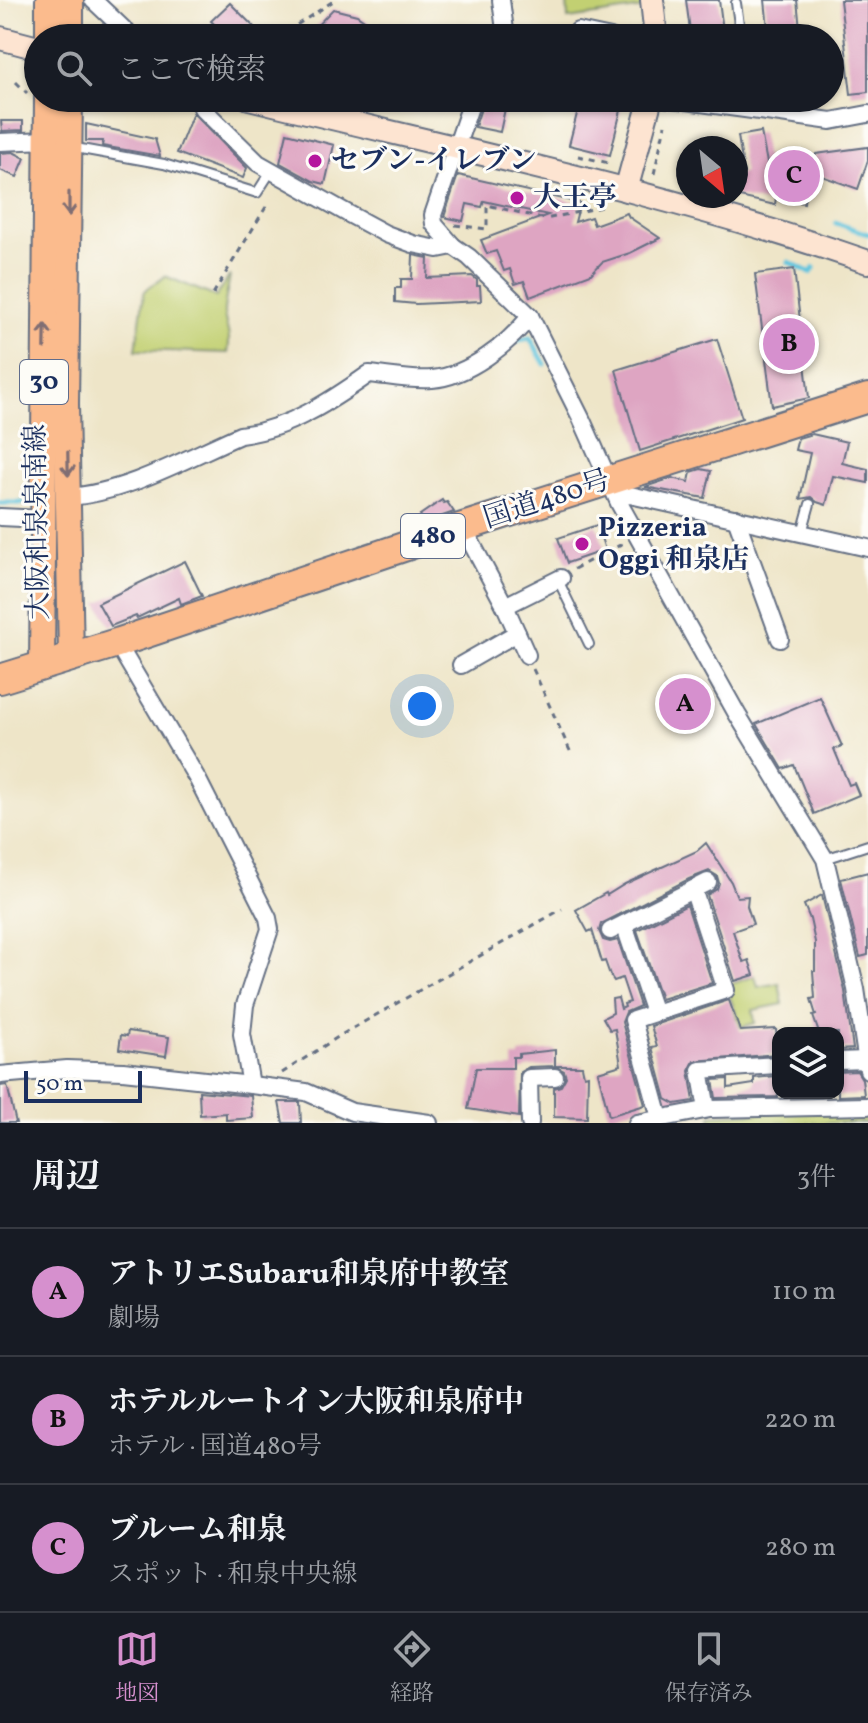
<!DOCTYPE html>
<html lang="ja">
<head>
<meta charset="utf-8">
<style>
	body { margin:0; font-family:Vollkorn,"Noto Serif JP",serif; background:#20242c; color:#f1f3f6 }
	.controls { position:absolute; right:24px; bottom:24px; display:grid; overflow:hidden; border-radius:16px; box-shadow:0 2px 6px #0004 }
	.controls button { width:72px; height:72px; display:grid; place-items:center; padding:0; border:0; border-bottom:2px solid #363941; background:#171b24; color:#f1f3f6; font:40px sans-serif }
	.compass { position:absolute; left:676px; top:136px; width:72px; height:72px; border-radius:50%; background:#171b24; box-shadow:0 2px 6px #0004; rotate:151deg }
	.scale { position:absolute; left:24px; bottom:20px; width:118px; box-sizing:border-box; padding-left:8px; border:4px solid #1b2f5e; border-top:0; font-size:22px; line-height:28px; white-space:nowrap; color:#1b2f5e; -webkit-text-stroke:6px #fdfcf7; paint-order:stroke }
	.you { position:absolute; left:422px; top:706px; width:28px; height:28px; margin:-20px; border:6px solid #fff; border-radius:50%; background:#1a73e8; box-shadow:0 0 0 12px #1a73e833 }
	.badge { display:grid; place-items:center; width:52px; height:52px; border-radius:50%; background:#d690ce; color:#111; font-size:26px; font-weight:700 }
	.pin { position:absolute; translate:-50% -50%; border:4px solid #fff; box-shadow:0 2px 8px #0006 }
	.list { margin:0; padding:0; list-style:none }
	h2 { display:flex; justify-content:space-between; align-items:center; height:104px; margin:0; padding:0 32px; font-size:34px }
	h2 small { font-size:26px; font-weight:400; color:#9ea1a6 }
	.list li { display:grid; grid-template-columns:52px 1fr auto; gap:24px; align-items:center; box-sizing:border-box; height:128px; padding:0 32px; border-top:2px solid #363941 }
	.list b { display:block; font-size:30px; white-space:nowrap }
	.list p { margin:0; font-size:26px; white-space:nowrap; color:#9ea1a6 }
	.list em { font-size:26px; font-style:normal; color:#9ea1a6 }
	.icon { flex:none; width:44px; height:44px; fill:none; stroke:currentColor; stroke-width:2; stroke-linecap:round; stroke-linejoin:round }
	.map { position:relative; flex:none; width:868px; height:1123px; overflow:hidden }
	.search { position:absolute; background:#171b24; box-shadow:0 2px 6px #0004; left:24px; right:24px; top:24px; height:88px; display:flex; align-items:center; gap:20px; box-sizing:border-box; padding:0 28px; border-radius:44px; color:#9ea1a6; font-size:30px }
	.sheet { height:488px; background:#171b24 }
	nav { display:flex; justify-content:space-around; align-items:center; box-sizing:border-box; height:112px; border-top:2px solid #363941; background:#171b24; font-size:22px; color:#9ea1a6 }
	nav a { display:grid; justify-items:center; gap:4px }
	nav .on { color:#d690ce }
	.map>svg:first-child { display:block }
	.green { fill:#c2d072; stroke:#6e8068; stroke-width:2 }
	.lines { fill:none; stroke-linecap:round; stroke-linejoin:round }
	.stream { stroke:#60c5de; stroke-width:5 }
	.building { fill:#dea5c2 }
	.lane-casing { stroke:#656f83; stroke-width:12 }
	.street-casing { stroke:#656f83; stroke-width:20 }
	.secondary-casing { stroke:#656f83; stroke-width:26 }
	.primary-casing { stroke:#656f83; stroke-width:28 }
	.highway-casing { stroke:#656f83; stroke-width:32 }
	.path { stroke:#656f83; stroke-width:3; stroke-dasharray:6 6; stroke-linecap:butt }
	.lane { stroke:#fff; stroke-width:8 }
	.street { stroke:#fff; stroke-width:16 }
	.secondary { stroke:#fde4d1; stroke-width:22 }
	.primary { stroke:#fbbb8d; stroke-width:24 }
	.highway { stroke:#fbbb8d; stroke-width:28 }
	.oneway { stroke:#806e73 }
	.poi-dot { fill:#b5179e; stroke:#fdfcf7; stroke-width:3 }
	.labels { text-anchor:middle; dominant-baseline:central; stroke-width:6; stroke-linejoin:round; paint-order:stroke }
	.shield { fill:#fdfcf7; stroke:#5f6c8c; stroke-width:2 }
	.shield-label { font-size:26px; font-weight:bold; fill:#1b2f5e }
	.poi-label { font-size:28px; font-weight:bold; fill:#1b2f5e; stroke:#fdfcf7; text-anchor:start }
	.street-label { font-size:28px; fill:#1b2f5e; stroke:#fdfcf7 }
</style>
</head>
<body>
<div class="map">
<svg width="868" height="1123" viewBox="0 0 868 1123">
	<rect width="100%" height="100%" fill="#fdfcf7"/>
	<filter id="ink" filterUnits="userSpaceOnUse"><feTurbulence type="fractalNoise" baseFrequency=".0125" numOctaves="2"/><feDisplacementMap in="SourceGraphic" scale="16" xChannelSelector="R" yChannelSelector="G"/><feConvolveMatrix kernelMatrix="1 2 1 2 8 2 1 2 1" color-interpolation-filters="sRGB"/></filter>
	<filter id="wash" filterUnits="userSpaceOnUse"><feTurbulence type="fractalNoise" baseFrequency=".006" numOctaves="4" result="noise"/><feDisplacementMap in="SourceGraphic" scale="32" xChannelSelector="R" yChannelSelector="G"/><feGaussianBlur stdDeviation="1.8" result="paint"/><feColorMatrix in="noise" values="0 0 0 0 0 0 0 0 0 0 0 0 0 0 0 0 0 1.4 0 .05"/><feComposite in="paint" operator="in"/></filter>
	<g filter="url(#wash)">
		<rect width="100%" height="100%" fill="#eee5c8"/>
		<g class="green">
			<polygon points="567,0 643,0 644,8 568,19"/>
			<path d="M 230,275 C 229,285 223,307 224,314 C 227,332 231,333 228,353 L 136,350 L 144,293 C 149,284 158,284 165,276 L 216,297 Z"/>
			<polygon points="755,976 758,987 779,983 783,1004 753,1010 755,1023 741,1027 729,994 731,984"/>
			<polygon points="868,1107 868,1123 712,1123 711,1115"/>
		</g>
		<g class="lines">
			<g class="stream">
				<polyline points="836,223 868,234"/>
				<polyline points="789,262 811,273 814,268"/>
				<polyline points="514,341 530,338 545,364"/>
				<polyline points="0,503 28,503"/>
			</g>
		</g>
		<g id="blocks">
			<g class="building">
				<polygon points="686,0 719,0 724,38 691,38"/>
				<polygon points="765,0 797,0 801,38 769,38"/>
				<polygon points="840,0 868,0 868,92 851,94"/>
				<polygon points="230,3 265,38 228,38 211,21"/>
				<polygon points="333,9 357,15 390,38 305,38"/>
				<polygon points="581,98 624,98 610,155 569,145"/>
				<polygon points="484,99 506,104 500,132 475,127"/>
				<polygon points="193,113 247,168 243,178 177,153"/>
				<polygon points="1,121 23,121 23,130 2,131"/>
				<polygon points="86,124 155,139 160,156 102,146 103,141 86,141"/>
				<polygon points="761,132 768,168 814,159 816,154 868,147 868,160 858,189 808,171 804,203 776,197 775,205 735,196 736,175 744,173 738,136"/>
				<polygon points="287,133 334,145 325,184 313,181 280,163"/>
				<polygon points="13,152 25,158 17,177 0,170 0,153"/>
				<polygon points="458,175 580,203 575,222 591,217 594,225 627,213 629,217 660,238 630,253 602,262 591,274 530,297 524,281 515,284 510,269 504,271 496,251 487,254 481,240 548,215 484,201 482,207 467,204 463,221 444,217"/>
				<polygon points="413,255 428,258 427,278 472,276 477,280 477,286 480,286 481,301 416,304 395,302 395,288 401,288 401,279 412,279"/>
				<polygon points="794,269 809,398 772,406 755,274"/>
				<polygon points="717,339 742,418 640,451 616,370"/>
				<polygon points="812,434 847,442 842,463 868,469 868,483 833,476 826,505 817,502 811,497 800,499 810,453 795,450 798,438"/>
				<polygon points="701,469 711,471 705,498 645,487 672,478 689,482 691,472"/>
				<polygon points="442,500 444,503 447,502 454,512 425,522 420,515"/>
				<polygon points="597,525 605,550 567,563 558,538"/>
				<polygon points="185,561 202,596 181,604 179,598 137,618 136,616 111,626 98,603"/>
				<polygon points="820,697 842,746 834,749 849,785 854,783 859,795 814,814 794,765 783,769 756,724"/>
				<polygon points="706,843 731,882 737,897 748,896 747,906 753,924 733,931 742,959 744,962 749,960 754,975 735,981 707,895 717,889 719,883 717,876 709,871 689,879 601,924 599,931 603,940 610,942 618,940 640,1006 626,1012 622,1022 645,1105 609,1116 598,1072 621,1065 615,1029 610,1030 603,1018 613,1013 612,999 618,998 621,1009 625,1007 624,1004 630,1002 622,978 614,981 610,975 605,961 602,962 592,930 588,932 576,910 606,893 607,895 625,884 697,851"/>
				<polygon points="868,872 868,955 860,957 841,879"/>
				<polygon points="822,895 845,991 853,1049 838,1050 838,1033 819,1033 813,1016 816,1015 811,999 815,998 813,971 815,971 815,942 810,919 804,905"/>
				<polygon points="687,905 712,983 661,999 637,930"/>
				<polygon points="729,1000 740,1031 776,1029 778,1054 694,1061 689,1071 694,1101 675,1104 666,1099 652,1047 657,1046 651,1026"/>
				<polygon points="128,1031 169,1037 166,1056 119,1049 121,1035 127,1036"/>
				<polygon points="555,1050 555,1066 582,1066 584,1076 588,1075 587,1118 554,1117 554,1088 561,1086 566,1077 564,1071 555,1066 529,1067 520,1072 519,1117 468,1109 476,1068 513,1068 513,1057 519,1057 519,1054"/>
				<polygon points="857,1071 862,1079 864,1095 838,1096 838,1072"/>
				<polygon points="776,1076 778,1097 716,1098 713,1080 728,1079 728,1088 754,1084 754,1078"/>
				<polygon points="7,1085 16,1123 0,1123 0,1086"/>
				<polygon points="199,1091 251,1096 253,1118 226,1120 226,1113 200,1115"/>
				<polygon points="279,1102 300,1102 301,1123 283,1123"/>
			</g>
		</g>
	</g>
	<g filter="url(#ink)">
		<use href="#blocks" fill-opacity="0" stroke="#656f83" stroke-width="2"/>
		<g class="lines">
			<defs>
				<g id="lane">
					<polyline points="736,3 741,38"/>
					<polyline points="70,147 164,164 257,193 271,171"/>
					<polyline points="802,533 810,504"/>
					<polyline points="558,580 589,644"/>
					<polyline points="825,859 868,845"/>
				</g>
				<g id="street">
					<polyline points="93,0 133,38"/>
					<polyline points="501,0 506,38"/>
					<polyline points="578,31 611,38"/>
					<polyline points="205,98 202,108 258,163 347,213 386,234 413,244 438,249 453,246 469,257 530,316 581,418 619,503 737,714 825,859 856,989 868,1070"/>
					<polyline points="664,98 831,121 868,114"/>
					<polyline points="0,142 47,140"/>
					<polyline points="453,246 434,224 433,215 473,98"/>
					<path d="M 68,497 C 126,493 187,458 240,435 C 287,430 331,401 369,374 C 389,376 412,381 432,379 C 468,376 509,344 530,316"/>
					<polyline points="617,497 630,495 868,548"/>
					<polyline points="0,517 43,519"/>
					<polyline points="736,518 780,639"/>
					<polyline points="463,527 505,606 527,655"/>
					<polyline points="505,606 561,578"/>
					<polyline points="120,642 124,655 198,780 268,918 270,929 245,1005 242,1034 251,1085"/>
					<polyline points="461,665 517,633"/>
					<polyline points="624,924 654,1013"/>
					<polyline points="610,931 708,882"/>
					<polyline points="838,1061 866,1060"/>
					<polyline points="0,1075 67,1069 123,1071 251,1085 306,1092 352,1112 429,1123"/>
					<polyline points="707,1109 700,1070 778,1065"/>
					<polyline points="660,1118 633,1020 726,990 693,889"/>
					<polyline points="530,1123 529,1078 555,1077"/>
					<polyline points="637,1123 710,1109 868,1106"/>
				</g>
				<g id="secondary">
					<polyline points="652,0 656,38"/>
					<polyline points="0,38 38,48"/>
					<path d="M 249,98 C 456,149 666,192 868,262"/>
					<polyline points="626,190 651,98"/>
				</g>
				<g id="primary">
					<polyline points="48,38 48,0"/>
					<polyline points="71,38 71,0"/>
					<polyline points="70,98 66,404 71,657"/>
					<polyline points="42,666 47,98"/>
				</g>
				<polyline id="highway" points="0,679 120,642 463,527 868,398"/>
			</defs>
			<use href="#lane" class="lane-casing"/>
			<use href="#street" class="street-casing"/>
			<use href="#secondary" class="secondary-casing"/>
			<use href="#primary" class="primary-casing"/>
			<use href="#highway" class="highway-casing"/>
			<g class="path">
				<polyline points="96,34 100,38"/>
				<polyline points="277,38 335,0"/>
				<polyline points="16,82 27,93"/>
				<polyline points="578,156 609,163"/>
				<polyline points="654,174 665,125"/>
				<polyline points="455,225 487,229 487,205 546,219 606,206"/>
				<polyline points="213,294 266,207 266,201"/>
				<polyline points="574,569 624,543"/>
				<polyline points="533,669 571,753"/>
				<polyline points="282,1073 341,1035 562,909"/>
			</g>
			<use href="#lane" class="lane"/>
			<use href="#street" class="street"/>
			<use href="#secondary" class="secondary"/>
			<use href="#primary" class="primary"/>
			<use href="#highway" class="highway"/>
		</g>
		<defs><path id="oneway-shaft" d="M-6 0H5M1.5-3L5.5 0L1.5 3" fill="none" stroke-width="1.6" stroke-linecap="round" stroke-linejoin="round" transform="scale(2)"/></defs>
		<g class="oneway">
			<use href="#oneway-shaft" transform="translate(69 204) rotate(90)"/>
			<use href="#oneway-shaft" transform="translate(45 336) rotate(-89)"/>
			<use href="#oneway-shaft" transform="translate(68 464) rotate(89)"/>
		</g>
	</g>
	<g class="poi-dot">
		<circle cx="315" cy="161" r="8"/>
		<circle cx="517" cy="198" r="8"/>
		<circle cx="582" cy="544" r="8"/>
	</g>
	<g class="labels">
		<g class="shield">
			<rect x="20" y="360" width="48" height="44" rx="6"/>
			<rect x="401" y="514" width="64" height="44" rx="6"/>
		</g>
		<g class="shield-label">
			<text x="44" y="382">30</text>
			<text x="433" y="536">480</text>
		</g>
		<g class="poi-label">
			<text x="331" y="161">セブン-イレブン</text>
			<text x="533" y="198">大王亭</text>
			<text x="598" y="528">Pizzeria<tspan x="598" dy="32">Oggi 和泉店</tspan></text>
		</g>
		<g class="street-label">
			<text transform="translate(547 500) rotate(-18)">国道480号</text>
			<text transform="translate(38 522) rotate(-91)">大阪和泉泉南線</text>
		</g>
	</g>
</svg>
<div class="controls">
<button><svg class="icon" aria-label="layers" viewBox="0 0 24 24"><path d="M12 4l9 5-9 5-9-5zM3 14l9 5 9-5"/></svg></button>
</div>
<svg class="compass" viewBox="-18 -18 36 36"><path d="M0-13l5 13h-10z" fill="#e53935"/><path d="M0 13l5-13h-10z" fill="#9ea1a6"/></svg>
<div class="scale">50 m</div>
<div class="you"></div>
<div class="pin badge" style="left:685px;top:704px">A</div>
<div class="pin badge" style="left:789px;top:344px">B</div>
<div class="pin badge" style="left:794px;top:176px">C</div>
<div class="search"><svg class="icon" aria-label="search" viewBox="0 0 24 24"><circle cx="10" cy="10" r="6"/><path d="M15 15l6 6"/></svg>ここで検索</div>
</div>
<section class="sheet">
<h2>周辺<small>3件</small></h2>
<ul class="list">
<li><span class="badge">A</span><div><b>アトリエSubaru和泉府中教室</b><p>劇場</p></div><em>110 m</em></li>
<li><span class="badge">B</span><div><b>ホテルルートイン大阪和泉府中</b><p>ホテル · 国道480号</p></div><em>220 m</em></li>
<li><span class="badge">C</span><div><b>ブルーム和泉</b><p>スポット · 和泉中央線</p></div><em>280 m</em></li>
</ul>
</section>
<nav>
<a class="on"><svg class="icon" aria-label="map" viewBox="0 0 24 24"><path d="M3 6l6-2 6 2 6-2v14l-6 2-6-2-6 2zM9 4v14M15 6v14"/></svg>地図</a>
<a><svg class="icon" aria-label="directions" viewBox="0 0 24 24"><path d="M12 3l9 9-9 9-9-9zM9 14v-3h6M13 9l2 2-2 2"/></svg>経路</a>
<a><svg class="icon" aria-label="saved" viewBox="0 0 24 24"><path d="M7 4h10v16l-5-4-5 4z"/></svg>保存済み</a>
</nav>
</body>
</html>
